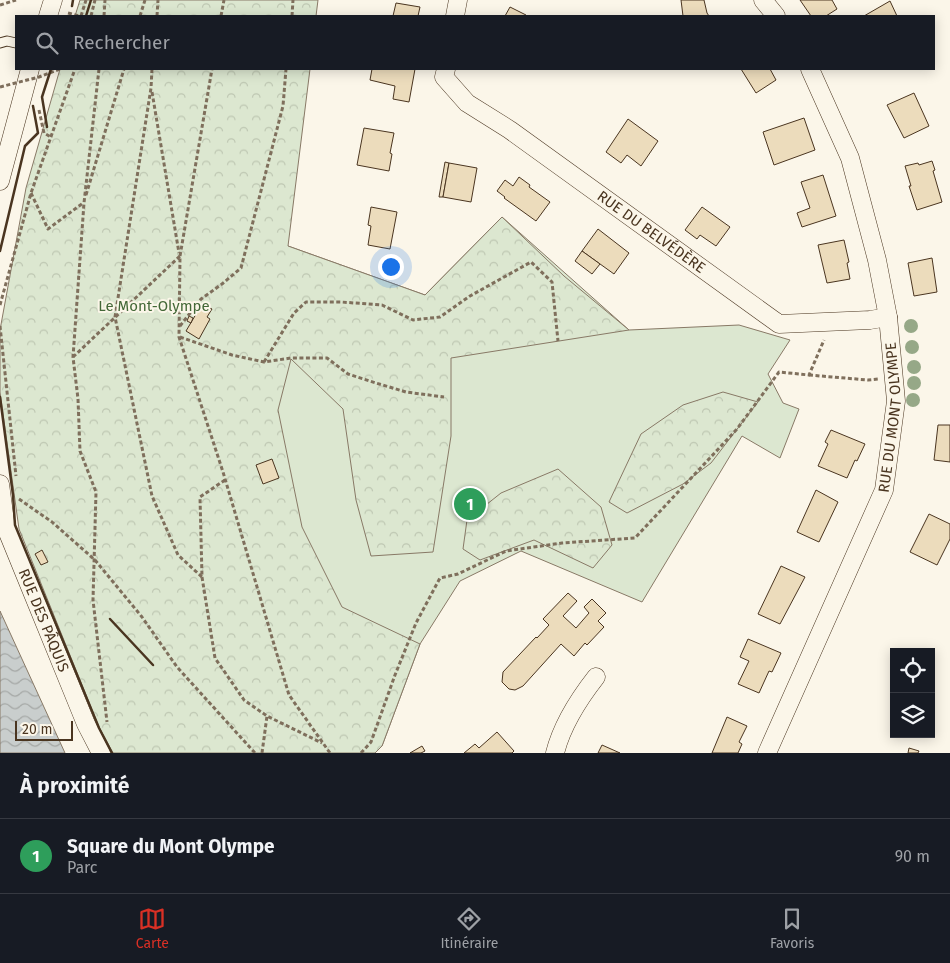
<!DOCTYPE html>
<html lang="fr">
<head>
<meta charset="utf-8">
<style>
	body { margin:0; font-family:"Fira Sans",sans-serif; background:#242831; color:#f1f3f6 }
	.controls { position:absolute; right:15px; bottom:15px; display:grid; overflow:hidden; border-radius:0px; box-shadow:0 2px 12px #0003 }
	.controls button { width:45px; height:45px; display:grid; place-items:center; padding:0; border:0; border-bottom:1px solid #363941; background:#171b24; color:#f1f3f6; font:25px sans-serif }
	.scale { position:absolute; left:15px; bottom:12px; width:58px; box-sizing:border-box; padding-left:5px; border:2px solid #4a3520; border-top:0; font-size:14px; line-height:18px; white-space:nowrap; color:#4a3520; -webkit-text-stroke:4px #fbf6e9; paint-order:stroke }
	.you { position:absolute; left:390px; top:266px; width:18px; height:18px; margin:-12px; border:4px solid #fff; border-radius:50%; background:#1a73e8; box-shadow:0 0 0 8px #1a73e833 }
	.badge { display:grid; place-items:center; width:32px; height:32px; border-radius:50%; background:#d93025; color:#fff; font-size:16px; font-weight:700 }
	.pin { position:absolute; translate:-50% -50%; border:2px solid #fff; box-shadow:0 1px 5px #0006 }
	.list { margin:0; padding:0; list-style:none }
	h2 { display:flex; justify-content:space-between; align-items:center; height:65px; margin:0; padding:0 20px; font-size:21px }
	h2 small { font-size:16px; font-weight:400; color:#9ea1a6 }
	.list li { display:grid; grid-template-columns:32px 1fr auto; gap:15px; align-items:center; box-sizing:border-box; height:75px; padding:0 20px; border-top:1px solid #363941 }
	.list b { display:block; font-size:19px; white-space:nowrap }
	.list p { margin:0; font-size:16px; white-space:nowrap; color:#9ea1a6 }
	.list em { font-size:16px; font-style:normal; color:#9ea1a6 }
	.icon { flex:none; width:28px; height:28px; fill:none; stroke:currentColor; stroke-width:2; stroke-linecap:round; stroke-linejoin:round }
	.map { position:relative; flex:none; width:950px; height:753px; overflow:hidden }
	.search { position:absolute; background:#171b24; box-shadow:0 2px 12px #0003; left:15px; right:15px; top:15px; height:55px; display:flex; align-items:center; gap:12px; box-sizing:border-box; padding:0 18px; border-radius:0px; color:#9ea1a6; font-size:19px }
	.sheet { height:140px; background:#171b24 }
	nav { display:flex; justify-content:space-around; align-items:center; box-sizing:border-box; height:70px; border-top:1px solid #363941; background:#171b24; font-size:14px; color:#9ea1a6 }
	nav a { display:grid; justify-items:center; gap:2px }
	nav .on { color:#d93025 }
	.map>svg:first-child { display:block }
	.green { fill:#dce7d0; stroke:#887966 }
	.forest { fill:url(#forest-crowns); stroke:#887966 }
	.water { fill:url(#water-waves); stroke:#887966 }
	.building { fill:#ecdcbc; stroke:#4a3520 }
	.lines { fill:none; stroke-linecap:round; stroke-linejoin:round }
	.lane-casing { stroke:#4a3520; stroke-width:11 }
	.street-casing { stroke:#4a3520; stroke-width:19 }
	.path { stroke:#7f6f5c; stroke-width:3; stroke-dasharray:4 2.5; stroke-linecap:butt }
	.lane { stroke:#fbf6e9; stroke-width:9 }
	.street { stroke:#fbf6e9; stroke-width:18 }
	.path-bridge { stroke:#7f6f5c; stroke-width:3; stroke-dasharray:4 2.5; stroke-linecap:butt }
	.wall { stroke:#4a3520; stroke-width:2.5 }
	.tree { fill:#96a887 }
	.labels { text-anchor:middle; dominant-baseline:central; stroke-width:4; stroke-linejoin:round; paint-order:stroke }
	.street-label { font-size:15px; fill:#4a3520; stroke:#fbf6e9 }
	.park-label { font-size:15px; fill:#436837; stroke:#fbf6e9 }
</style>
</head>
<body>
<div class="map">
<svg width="950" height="753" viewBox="0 0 950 753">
	<defs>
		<pattern id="forest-crowns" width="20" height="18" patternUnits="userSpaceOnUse" patternTransform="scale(1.25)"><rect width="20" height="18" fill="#dce7d0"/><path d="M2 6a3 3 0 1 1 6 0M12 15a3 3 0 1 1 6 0" fill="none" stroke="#bec7b2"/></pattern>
		<pattern id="water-waves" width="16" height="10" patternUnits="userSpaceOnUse" patternTransform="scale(1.25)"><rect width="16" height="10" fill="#c9cecd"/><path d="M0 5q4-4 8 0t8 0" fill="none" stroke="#a5a8a6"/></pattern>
	</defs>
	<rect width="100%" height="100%" fill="#fbf6e9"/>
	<polygon class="green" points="502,217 629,330 739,325 790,340 768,374 783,403 799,409 780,458 742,436 642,602 521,551 460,581 420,644 382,746 351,753 220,304 288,246 425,295"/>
	<g class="forest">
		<polygon points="80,0 318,0 316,16 75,16"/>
		<polygon points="60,69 310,69 288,246 425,295 502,217 564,276 629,330 451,358 451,436 433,552 371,556 356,500 343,409 291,359 278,410 302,527 342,607 420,644 382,746 375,753 113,753 99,727 19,529 0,392 0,330 26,188"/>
		<polygon points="723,392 758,402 711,463 683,484 627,513 609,502 641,434 683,405"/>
		<polygon points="558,469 601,507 612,545 593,568 534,540 480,560 463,549 467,520 501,493"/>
	</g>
	<polygon class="water" points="0,611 65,753 0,753"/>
	<g class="building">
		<polygon points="681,0 704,0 707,13 709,16 683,16"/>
		<polygon points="800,0 832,0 837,9 826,16 811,16"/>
		<polygon points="890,1 897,16 864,16"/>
		<polygon points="396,3 420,7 418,16 393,16"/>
		<polygon points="510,7 526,15 525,16 505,16"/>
		<polygon points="372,69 415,69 409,102 393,99 395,86 370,80"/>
		<polygon points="741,69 770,69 776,80 756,93"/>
		<polygon points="914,93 929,126 904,138 887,105"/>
		<polygon points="804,118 815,150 774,165 763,132"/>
		<polygon points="628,119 658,141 641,166 627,155 621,163 606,152"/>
		<polygon points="364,128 394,133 390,153 392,154 389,171 357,165"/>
		<polygon points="932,161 935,170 933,171 942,202 917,210 909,186 911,186 905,166 918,163 919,165"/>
		<polygon points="445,162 449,163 443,197 439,197"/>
		<polygon points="449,163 477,168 471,202 443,197"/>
		<polygon points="823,175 836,216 802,227 797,213 810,208 801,182"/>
		<polygon points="519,177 530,185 529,187 550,202 536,221 504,198 505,197 497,191 505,180 513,186"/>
		<polygon points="371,207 397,212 390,249 368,245 371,226 368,225"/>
		<polygon points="702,207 730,227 716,246 700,235 697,239 685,230"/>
		<polygon points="598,229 629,253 614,274 582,251"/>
		<polygon points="844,240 849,262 847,263 850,279 827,283 818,245"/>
		<polygon points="582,251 600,264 592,274 575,261"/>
		<polygon points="932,258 937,292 914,296 908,263"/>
		<polygon points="202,304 212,309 207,317 210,319 199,339 186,331"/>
		<polygon points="189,316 193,318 191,323 187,321"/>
		<polygon points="938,425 950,425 950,462 934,460"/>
		<polygon points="831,430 865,444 857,461 855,460 847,478 818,466 828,444 825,442"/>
		<polygon points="272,459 279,478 263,484 256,465"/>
		<polygon points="816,490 838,502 819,542 797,532"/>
		<polygon points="929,514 950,524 950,539 937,565 910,552"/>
		<polygon points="42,550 48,562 41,565 35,554"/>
		<polygon points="781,566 805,577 780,624 758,614"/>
		<polygon points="568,593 577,601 563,616 576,628 589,613 584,607 592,599 606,613 598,621 604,627 587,645 585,643 574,656 561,644 523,686 515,690 509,689 502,682 503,672 536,637 537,638 549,625 543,619"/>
		<polygon points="748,639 781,653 772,672 769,671 759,693 738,684 749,661 740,657"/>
		<polygon points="727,717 747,726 739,742 742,744 738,753 712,753"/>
		<polygon points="497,732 514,751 512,753 464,753 475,744 479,748"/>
		<polygon points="602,745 620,753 598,753"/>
		<polygon points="422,746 425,751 421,753 410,753"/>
		<polygon points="909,748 919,751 918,753 908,753"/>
	</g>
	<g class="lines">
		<defs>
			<polyline id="lane" points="0,43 7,41 16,43"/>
			<g id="street">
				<polyline points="763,0 776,16"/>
				<polyline points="48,16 53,0"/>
				<polyline points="455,16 458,0"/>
				<path id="s1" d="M 446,69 L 444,77 L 467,103 L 510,130 L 779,324 L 870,320 L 888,317"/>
				<polyline points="0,181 30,69"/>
				<path id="s2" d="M 0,484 L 6,528 L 86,724 L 101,753"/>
				<path d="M 555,753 C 562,725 578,700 596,677"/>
				<path id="s3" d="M 767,753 L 884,490 L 896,401 L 888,317 L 877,260 L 850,158 L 810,69"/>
			</g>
		</defs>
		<use href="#lane" class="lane-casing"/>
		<use href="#street" class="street-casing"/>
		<g class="path">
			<polyline points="0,5 16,0"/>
			<polyline points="68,13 79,16"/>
			<polyline points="81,16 86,0"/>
			<polyline points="91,16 95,0"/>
			<polyline points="104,16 105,0"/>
			<polyline points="140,16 145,0"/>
			<polyline points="157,16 158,0"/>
			<polyline points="221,16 224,0"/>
			<polyline points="292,16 293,0"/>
			<polyline points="99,69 84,203 73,357 78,399 80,451 96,492 93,600 107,722"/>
			<polyline points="152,69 151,88 115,317 152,496 178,555 202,577 200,497 225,480"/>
			<polyline points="152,92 179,253"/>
			<polyline points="39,110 44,133 51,137"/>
			<polyline points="31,193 48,229 83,203"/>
			<polyline points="86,195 124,69"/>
			<polyline points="180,256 212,69"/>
			<polyline points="0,305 31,193 75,69"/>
			<polyline points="0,326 16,476"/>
			<polyline points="180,326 201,299 222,284 241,268 283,106 286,69"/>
			<polyline points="180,337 232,355 264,362 291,358 327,358 348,374 376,383 406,392 444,397"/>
			<polyline points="73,357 180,256 179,337 223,472 289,695 330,753"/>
			<polyline points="264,362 294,313 306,302 341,302 382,305 413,320 440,317 470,296 531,262 552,282 558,341"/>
			<polyline points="809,375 868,380 878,379"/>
			<polyline points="19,499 52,522 95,560 142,617 177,667 255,753"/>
			<polyline points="202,577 215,658 244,700 267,716 322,743"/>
			<polyline points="262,753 267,716"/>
			<polyline points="361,753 371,742 395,675 416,623 440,578 458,574 506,551 562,543 635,538 737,429 779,372 809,375 824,340"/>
		</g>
		<use href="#lane" class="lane"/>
		<use href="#street" class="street"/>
		<polyline class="path-bridge" points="0,87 39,77 60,69"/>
		<g class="wall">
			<polyline points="72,6 73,0"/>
			<polyline points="86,16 91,0"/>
			<polyline points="47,127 42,97 51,69"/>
			<polyline points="0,251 25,146 38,133 33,106"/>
			<polyline points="0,397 13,495 15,525 99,728 112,753"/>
			<polyline points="110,619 153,665"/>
		</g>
	</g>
	<g class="tree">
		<circle cx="911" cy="326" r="7"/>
		<circle cx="912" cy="347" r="7"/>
		<circle cx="914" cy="367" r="7"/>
		<circle cx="914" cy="383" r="7"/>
		<circle cx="913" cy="400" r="7"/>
	</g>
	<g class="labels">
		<g class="street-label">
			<text stroke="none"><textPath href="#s1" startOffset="268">RUE DU BELVÉDÈRE</textPath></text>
			<text stroke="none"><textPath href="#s3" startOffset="361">RUE DU MONT OLYMPE</textPath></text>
			<text stroke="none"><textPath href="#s2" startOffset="144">RUE DES PÂQUIS</textPath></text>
		</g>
		<g class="park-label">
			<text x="154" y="306">Le Mont-Olympe</text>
		</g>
	</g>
</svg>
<div class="controls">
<button><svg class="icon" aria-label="locate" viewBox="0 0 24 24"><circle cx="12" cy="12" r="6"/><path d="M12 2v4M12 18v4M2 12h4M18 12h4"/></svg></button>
<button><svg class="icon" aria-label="layers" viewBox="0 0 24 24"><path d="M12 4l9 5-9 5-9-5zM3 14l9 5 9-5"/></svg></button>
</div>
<div class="scale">20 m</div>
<div class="you"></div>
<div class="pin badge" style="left:470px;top:504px;background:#2e9e5b">1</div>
<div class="search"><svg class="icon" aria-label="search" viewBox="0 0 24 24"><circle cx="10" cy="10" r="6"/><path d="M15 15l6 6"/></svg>Rechercher</div>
</div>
<section class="sheet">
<h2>À proximité<small></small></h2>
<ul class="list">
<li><span class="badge" style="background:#2e9e5b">1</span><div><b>Square du Mont Olympe</b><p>Parc</p></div><em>90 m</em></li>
</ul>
</section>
<nav>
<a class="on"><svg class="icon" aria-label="map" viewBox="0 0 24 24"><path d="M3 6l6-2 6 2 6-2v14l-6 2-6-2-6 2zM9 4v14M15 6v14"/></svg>Carte</a>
<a><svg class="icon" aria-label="directions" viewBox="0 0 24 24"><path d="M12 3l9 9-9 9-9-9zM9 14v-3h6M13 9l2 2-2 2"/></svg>Itinéraire</a>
<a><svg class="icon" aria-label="saved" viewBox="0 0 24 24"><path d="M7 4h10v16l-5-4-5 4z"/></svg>Favoris</a>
</nav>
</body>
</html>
